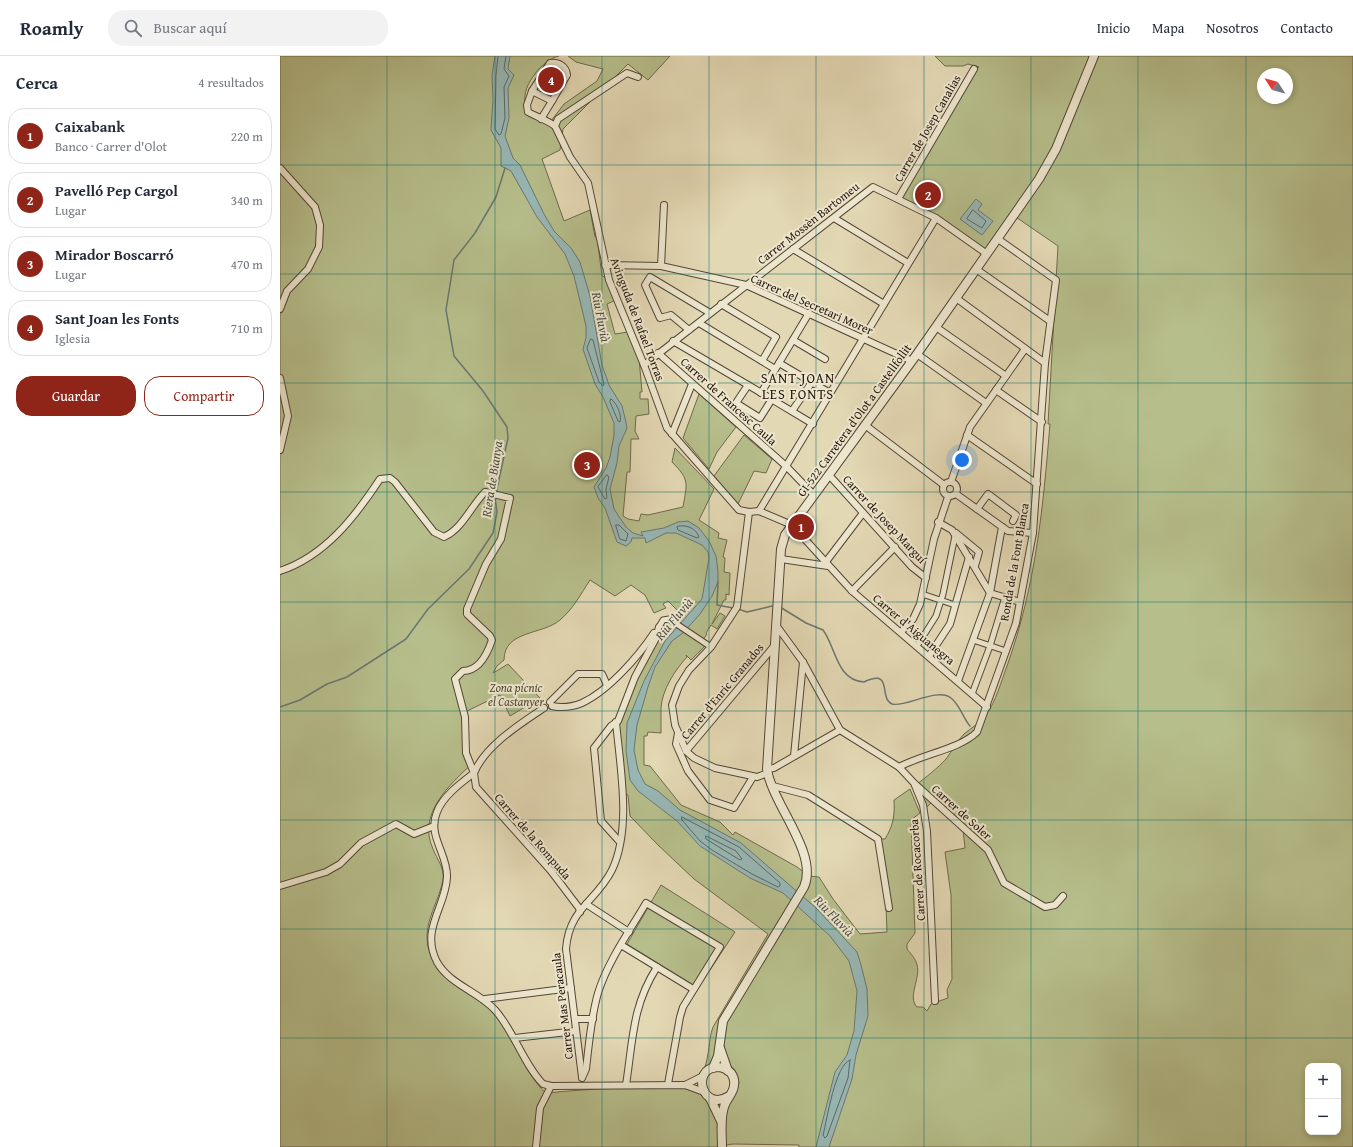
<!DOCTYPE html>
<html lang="es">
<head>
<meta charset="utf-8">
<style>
	body { margin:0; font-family:"Gentium Book Plus",serif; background:#f2f2f3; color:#1f2937 }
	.controls { position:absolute; right:12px; bottom:12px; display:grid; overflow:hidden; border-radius:8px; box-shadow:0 2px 6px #0003 }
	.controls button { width:36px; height:36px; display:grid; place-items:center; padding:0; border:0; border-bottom:1px solid #e0e1e3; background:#fff; color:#1f2937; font:20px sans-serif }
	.compass { position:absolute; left:977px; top:12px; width:36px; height:36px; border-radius:50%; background:#fff; box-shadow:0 2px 6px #0003; rotate:306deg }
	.you { position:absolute; left:682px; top:404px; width:14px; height:14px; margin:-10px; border:3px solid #fff; border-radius:50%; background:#1a73e8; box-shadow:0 0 0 6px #1a73e833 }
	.badge { display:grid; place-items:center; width:26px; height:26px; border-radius:50%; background:#8f2418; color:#fff; font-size:13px; font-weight:700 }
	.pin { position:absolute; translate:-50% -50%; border:2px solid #fff; box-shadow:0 1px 4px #0006 }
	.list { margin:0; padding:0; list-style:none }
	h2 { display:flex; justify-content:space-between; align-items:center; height:52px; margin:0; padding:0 16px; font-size:17px }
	h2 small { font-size:13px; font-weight:400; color:#747a83 }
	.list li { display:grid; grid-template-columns:26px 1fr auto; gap:12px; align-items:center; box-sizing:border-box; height:56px; margin:0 8px 8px; padding:0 8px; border:1px solid #e0e1e3; border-radius:16px }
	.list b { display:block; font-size:15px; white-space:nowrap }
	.list p { margin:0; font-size:13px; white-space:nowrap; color:#747a83 }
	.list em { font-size:13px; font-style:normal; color:#747a83 }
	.actions { display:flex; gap:8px; padding:12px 16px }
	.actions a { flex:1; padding:9px 0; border:1px solid #8f2418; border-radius:16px; text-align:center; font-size:14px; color:#8f2418 }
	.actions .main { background:#8f2418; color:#fff }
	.icon { flex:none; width:22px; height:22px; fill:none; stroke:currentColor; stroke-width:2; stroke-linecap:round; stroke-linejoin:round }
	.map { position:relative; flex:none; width:1073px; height:1091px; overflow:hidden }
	header { display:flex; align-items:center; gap:24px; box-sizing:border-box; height:56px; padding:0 20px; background:#fff; border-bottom:1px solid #e0e1e3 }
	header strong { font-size:19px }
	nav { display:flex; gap:22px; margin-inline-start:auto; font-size:14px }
	.search { width:280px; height:36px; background:#f2f2f3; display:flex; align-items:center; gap:10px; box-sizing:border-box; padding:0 14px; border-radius:16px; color:#747a83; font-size:15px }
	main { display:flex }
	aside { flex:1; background:#fff }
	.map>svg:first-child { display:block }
	.green { fill:#b6be8b; stroke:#6e6a4b; fill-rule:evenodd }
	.water { fill:#98b8b6; stroke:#6a7772 }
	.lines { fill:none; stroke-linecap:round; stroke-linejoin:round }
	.shore { stroke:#5e6760; stroke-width:1 }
	.stream { stroke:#6a7772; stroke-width:1.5 }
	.pedestrian-casing { stroke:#544635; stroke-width:7 }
	.minor-casing { stroke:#544635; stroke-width:8 }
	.tertiary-casing { stroke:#544635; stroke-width:10 }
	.pedestrian { stroke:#ede6ce; stroke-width:5 }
	.minor { stroke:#ede6ce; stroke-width:6 }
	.tertiary { stroke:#ede6ce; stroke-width:8 }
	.grid { fill:none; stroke:#0f766e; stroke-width:1; stroke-opacity:0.55 }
	.labels { text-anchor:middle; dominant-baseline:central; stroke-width:4; stroke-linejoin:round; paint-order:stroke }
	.street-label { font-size:12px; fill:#25160b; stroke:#ede6ce }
	.park-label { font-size:12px; font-style:italic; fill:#504831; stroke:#ede6ce }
	.water-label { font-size:13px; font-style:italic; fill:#4d4f47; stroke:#ede6ce }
	.quarter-label { font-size:14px; letter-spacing:1px; fill:#25160b; stroke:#ede6ce }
</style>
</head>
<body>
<header>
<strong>Roamly</strong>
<div class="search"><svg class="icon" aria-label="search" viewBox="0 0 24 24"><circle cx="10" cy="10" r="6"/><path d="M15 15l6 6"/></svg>Buscar aquí</div>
<nav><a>Inicio</a><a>Mapa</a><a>Nosotros</a><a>Contacto</a></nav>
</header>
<main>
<aside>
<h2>Cerca<small>4 resultados</small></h2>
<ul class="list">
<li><span class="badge">1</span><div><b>Caixabank</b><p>Banco · Carrer d'Olot</p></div><em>220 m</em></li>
<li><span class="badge">2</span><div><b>Pavelló Pep Cargol</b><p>Lugar</p></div><em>340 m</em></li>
<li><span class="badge">3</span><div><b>Mirador Boscarró</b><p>Lugar</p></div><em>470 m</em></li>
<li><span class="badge">4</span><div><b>Sant Joan les Fonts</b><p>Iglesia</p></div><em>710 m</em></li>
</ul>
<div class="actions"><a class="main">Guardar</a><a>Compartir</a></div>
</aside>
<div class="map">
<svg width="1073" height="1091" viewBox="0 0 1073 1091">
	<rect width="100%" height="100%" fill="#e3d8b4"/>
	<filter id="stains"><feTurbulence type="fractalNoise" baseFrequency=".005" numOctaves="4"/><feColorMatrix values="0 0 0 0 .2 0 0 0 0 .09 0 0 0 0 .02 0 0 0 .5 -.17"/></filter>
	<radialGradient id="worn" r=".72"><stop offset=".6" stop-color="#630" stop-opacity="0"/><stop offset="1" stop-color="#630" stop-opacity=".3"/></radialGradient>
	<g class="green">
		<path d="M 0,0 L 279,0 C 263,3 237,34 247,51 C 251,58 263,61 271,65 L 284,48 L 317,25 L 323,13 L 296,6 L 288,0 L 390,0 L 368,24 L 348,8 L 283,73 L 280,94 L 262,103 L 284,165 L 310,154 L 315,181 L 317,181 L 322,220 L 325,221 L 336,244 L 327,248 L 335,278 L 348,276 L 359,302 L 362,336 L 360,336 L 360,343 L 368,343 L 369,358 L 356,360 L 355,375 L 359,383 L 351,383 L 350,416 L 347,416 L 343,460 L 348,463 L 359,465 L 361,458 L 368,459 L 403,451 C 407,427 410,424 392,406 L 395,392 L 434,433 L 419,464 L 439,477 L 438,482 L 447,484 L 443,501 L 445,502 L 444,516 L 450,517 L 449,539 L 446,538 L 446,544 L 444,544 L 432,568 L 440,557 L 445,560 L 437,573 L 431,569 L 426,577 L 427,578 L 423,584 L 425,590 L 411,604 L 406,599 L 407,601 C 395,614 382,634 381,652 C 381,660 381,669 381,677 L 368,676 L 367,680 L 364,680 L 364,709 L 370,710 L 401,749 L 440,766 L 453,779 L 455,776 L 517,811 L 529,820 L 539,821 L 553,843 L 580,878 L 607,876 L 605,823 L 598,783 L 605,783 C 613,770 615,760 614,744 L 630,733 L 640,757 L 631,764 L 635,877 L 627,888 L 627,893 C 630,897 636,903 637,909 C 641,922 627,941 637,951 L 643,951 L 647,955 L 651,948 L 668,942 L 667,934 L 672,923 L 671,839 L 665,796 L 685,792 L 683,774 L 651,747 L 647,751 L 636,729 C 646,721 658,712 666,703 C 672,695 677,685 684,678 C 691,672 700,667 706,659 C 716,645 721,626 727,610 C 756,529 763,452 770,368 L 768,368 L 778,190 L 730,157 L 705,196 L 656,162 L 618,143 L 694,13 L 699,11 L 688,8 L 683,10 L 665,10 L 655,0 L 1073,0 L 1073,1091 L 519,1091 L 519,1089 L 453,1088 L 446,1089 L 445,1091 L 0,1091 ZM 983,18 L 1007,18 L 1007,42 L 983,42 ZM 310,524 L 335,540 L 351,529 L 365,539 L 374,557 L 386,552 L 383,548 L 388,545 L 399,556 C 393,565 388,565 382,572 C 368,598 341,645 339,673 C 337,693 343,716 344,737 L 348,739 L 350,760 L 378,789 L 414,823 L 488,878 L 433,971 C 428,985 430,997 424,1014 C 442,999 457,1008 459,1027 L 454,1039 L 433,1043 L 421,1032 C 370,1030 318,1032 266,1037 C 253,1028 232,982 221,966 C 205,941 170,935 155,908 C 136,874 156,856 163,824 C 165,813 157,803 153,793 C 137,758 169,729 193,707 L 188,692 L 185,656 L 220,639 L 230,660 L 260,642 L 228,608 L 213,617 L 217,610 L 224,604 C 224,574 263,579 280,564 C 293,553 301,538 310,524 ZM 1028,1010 L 1058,1010 L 1058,1076 L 1028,1076 Z"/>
		<polygon points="419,338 456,371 437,396 429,413 403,382"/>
		<polygon points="464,379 492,403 486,417 474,415 458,448 434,420"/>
		<polygon points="381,829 455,876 418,932 347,888"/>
	</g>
	<g class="water">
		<polygon points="215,0 230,0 228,13 234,19 228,32 229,62 225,80 233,102 240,109 264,158 274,175 291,192 300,206 310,240 322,309 329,329 342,350 345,362 347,372 339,390 337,407 330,433 334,453 346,471 353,477 363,480 361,476 384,472 398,466 408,465 419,472 429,485 436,500 438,515 438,526 432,540 420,558 403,577 392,585 375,611 368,631 357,669 354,694 358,714 365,728 378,735 400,754 461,787 536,852 577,896 581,909 587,933 588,960 576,999 572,1023 549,1091 536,1091 555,1016 567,999 574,975 577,935 569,905 550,880 503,837 470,822 420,790 397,765 358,735 350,724 346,695 347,667 364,625 385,585 422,543 429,502 428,496 422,489 396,477 386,477 366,487 365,482 352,482 351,486 346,490 337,486 325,452 318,442 314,431 326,412 330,401 334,379 334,367 323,341 315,328 303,293 306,282 306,270 294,220 285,198 257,161 231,115 221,110 221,92 211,74 213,44 212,19"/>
		<polygon points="696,143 702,148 698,154 713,165 702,179 680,163"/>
	</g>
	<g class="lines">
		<g class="shore">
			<polyline points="218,0 216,19 215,73 219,79 221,78 225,62 224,31 229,20 224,13 226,0"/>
			<polygon points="693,154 706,165 702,172 687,163"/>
			<polygon points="311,283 313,284 324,328 323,330 319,326 307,292"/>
			<path d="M 331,343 C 337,347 342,359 340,366 L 338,365 L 330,346 Z"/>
			<polygon points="327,419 329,421 326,433 327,442 325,443 318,431"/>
			<polygon points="336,469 339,469 348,478 346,485 340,483"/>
			<path d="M 399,470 C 407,469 416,472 419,481 L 417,482 L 398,474 L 397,471 Z"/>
			<polygon points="402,761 459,791 500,827 500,830 498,831 472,818 432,794 420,785 402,764"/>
			<polygon points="426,780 456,795 462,803 460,804 426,783"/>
			<path d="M 570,1004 L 568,1022 L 547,1080 L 545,1082 L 543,1079 C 547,1064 555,1009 570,1004 Z"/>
		</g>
		<g class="stream">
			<polyline points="216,437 228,382 227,371 203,335 174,300 166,254 174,204 195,177 216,141 225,112"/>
			<polyline points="438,526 437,549 453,552"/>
			<path d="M 500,551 L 526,567 L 543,574 C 556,591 556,624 584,626 C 614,612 598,642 612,648 C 624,652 658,631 671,642 C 680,649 683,662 690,670"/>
			<polyline points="458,553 467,556 492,550"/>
			<polyline points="0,651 20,644 47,628 67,621 126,583 148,553 189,513 213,477 217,456 215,441"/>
		</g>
		<defs>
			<g id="pedestrian">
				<polyline points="642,538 675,549"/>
				<polyline points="379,571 383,564 389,563 431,591"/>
				<polyline points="693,584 726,595"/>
				<polyline points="637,590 656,560 663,538 675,480"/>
				<polyline points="692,638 710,590 725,541"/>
			</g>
			<g id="minor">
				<polyline points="358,21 347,17 278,63 275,70 290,101 308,127 329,224 364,309 387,372 459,454 469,456 479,455 512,469 572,535 707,651"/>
				<path d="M 252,35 L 270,7 C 279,6 286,10 287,19 L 272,45"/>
				<path d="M 261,63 L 272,45 L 252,35 L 247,49 L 248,56 C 257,61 267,64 275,70"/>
				<polyline points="0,112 35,151 40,169 39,191 28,213 7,235 0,253"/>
				<polyline points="618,143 694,13"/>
				<polyline points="554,162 628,207"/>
				<polyline points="513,193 604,248"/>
				<polyline points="325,209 381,210 466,229 632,305"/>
				<polyline points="381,210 384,149"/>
				<polyline points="696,213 770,265"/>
				<polyline points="676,242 765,307"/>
				<polyline points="441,248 496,281 482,305"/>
				<polyline points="419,267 495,313"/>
				<polyline points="656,271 726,320"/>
				<polyline points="409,274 391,259 380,262 365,229 370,221 430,257"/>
				<polyline points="513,284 545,303"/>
				<polyline points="393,285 468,329"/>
				<polyline points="378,297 506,410 534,439"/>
				<polyline points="637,298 706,347"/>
				<polyline points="499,307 550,337"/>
				<polyline points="364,309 593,131 656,162 707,198"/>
				<polyline points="0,322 8,360 0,394"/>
				<polyline points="716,334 762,366"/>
				<polyline points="481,337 529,257"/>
				<polyline points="492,343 480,362 456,347 468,329 533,368"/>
				<polyline points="512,355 532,326"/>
				<polyline points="585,369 664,429"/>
				<polyline points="392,378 412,328"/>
				<polyline points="687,379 757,428"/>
				<polyline points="549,419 632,511 646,522"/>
				<circle cx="670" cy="433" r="7"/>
				<polyline points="671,426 690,371 745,293"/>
				<polyline points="676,438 728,475 753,477"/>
				<polyline points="697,453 708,438 736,459 733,465"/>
				<polyline points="479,455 656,162"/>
				<polyline points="469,456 457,551 431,591 409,614 399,630 392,649 395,669 406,695 414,702 435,712 477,721 488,717"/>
				<polyline points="658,466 672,474 710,537 740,546"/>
				<polyline points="676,477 699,496 695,510"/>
				<polyline points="501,503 548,510"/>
				<polyline points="545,507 583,457"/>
				<path d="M 0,515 C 45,500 75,461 100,423 L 110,422 L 115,426 L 154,476 L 164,481 C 183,472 191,450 205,436 L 230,442 L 221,483 L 206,508 L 187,553 L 187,558 L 210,580 L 212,584 C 207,599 199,615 183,615 L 175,623 L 185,661 L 186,697 L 194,717 L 196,731 L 271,815 L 299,852 L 300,856"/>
				<polyline points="572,535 615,491"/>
				<polyline points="496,569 523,606 560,674 619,711 634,727 643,749 647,775 655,945"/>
				<polyline points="621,576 633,563 640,548 654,483 668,441"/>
				<polyline points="649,600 670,568 689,501"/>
				<polyline points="678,625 710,537 722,471"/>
				<polyline points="270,646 298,618 322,618 327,629"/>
				<path d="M 272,650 C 281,652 292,651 302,647 C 328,635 358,601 374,577"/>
				<polyline points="398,677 396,688 408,715 430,744 454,752 473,721"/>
				<polyline points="406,695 495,589"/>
				<polyline points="514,700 523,606"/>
				<path d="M 619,711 C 643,698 680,693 697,676 L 736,567 L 753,477 L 765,307 L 776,224 L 718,183"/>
				<polyline points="487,713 494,712 560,674"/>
				<path d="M 194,717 C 181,727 163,740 157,756 C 147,780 168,798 167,821 C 166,851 140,873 157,906 C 170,929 198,935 215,954 C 234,975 244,1009 263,1028 L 271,1030 L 405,1029 L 424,1036"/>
				<path d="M 194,717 C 205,690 240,668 264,652"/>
				<polyline points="635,728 708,794 724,827 765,851 775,849 783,840"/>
				<polyline points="493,730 528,739 598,783 609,852"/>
				<polyline points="339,785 321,765 314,692 331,670 338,665 355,621 376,582 379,571"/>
				<polyline points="0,830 46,816 60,808 81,787 116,768 134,778 154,770"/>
				<polyline points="306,848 349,876"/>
				<polyline points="341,889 413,933"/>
				<polyline points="205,943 291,932"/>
				<polyline points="295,963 313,963"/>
				<polyline points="235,982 296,975"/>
				<path d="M 302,1021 L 286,893 C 289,852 316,846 332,814 C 352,772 340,711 336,666"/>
				<path d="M 302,1022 L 306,1013 C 309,988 311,961 318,937 C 328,905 349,876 366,847 L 440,891 L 403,951 L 400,961 L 388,1028"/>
				<path d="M 346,1029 C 353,984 352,950 377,911"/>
				<polyline points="405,1029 423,1020"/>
				<polyline points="256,1091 260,1052 271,1030"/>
			</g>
			<g id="tertiary">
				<polyline points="440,992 448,1015"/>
				<path d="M 433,1012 L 438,1000 L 443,965 L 524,831 C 539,797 492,748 487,713 L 501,493 L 505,479 L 637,298 L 759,123 L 776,93 L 814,0"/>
				<polyline points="430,1042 441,1065"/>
				<path d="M 442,1091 C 442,1078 440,1063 444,1051 C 446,1043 454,1037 454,1029 C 455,1024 453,1020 451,1017 C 447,1013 442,1011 437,1011 C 410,1013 423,1057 449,1040"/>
			</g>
		</defs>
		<use href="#pedestrian" class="pedestrian-casing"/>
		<use href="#minor" class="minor-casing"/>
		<use href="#tertiary" class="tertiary-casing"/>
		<use href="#pedestrian" class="pedestrian"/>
		<use href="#minor" class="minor"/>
		<use href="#tertiary" class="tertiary"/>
	</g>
	<path class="grid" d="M 107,0 L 107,1091M 215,0 L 215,1091M 322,0 L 322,1091M 429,0 L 429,1091M 536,0 L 536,1091M 644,0 L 644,1091M 751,0 L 751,1091M 858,0 L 858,1091M 966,0 L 966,1091M 0,109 L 1073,109M 0,218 L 1073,218M 0,327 L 1073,327M 0,436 L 1073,436M 0,546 L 1073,546M 0,655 L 1073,655M 0,764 L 1073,764M 0,873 L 1073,873M 0,982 L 1073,982"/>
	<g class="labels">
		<g class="street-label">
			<text transform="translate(647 72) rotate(-60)">Carrer de Josep Canalias</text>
			<text transform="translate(528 167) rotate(-38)">Carrer Mossèn Bartomeu</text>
			<text transform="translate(532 248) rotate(24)">Carrer del Secretari Morer</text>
			<text transform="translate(358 263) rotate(69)">Avinguda de Rafael Torras</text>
			<text transform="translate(449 345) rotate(42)">Carrer de Francesc Caula</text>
			<text transform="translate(574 364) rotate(-54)">GI-522 Carretera d'Olot a Castellfollit</text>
			<text transform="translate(605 463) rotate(47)">Carrer de Josep Marguí</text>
			<text transform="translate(734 506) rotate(-80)">Ronda de la Font Blanca</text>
			<text transform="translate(634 573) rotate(40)">Carrer d'Aiguanegra</text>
			<text transform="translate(442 635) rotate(-50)">Carrer d'Enric Granados</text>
			<text transform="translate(682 756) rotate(42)">Carrer de Soler</text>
			<text transform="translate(253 780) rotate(49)">Carrer de la Rompuda</text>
			<text transform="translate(637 814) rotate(-94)">Carrer de Rocacorba</text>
			<text transform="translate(282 950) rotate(-97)">Carrer Mas Peracaula</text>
		</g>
		<g class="park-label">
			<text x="236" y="631">Zona pícnic<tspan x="236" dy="14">el Castanyer</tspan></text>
		</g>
		<g class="water-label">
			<text transform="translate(321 261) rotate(79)">Riu Fluvià</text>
			<text transform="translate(212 423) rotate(-81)">Riera de Bianya</text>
			<text transform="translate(394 563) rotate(-50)">Riu Fluvià</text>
			<text transform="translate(554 860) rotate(46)">Riu Fluvià</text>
		</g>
		<g class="quarter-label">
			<text x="518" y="322">SANT JOAN<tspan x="518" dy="16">LES FONTS</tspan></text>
		</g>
	</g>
	<rect width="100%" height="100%" filter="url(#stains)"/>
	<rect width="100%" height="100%" fill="url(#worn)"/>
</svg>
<div class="controls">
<button>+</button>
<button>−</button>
</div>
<svg class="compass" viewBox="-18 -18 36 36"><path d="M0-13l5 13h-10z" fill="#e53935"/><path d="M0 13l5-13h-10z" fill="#747a83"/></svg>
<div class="you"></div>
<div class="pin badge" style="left:521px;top:471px">1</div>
<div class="pin badge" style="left:648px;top:139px">2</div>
<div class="pin badge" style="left:307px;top:409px">3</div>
<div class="pin badge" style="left:271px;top:24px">4</div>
</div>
</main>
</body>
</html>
